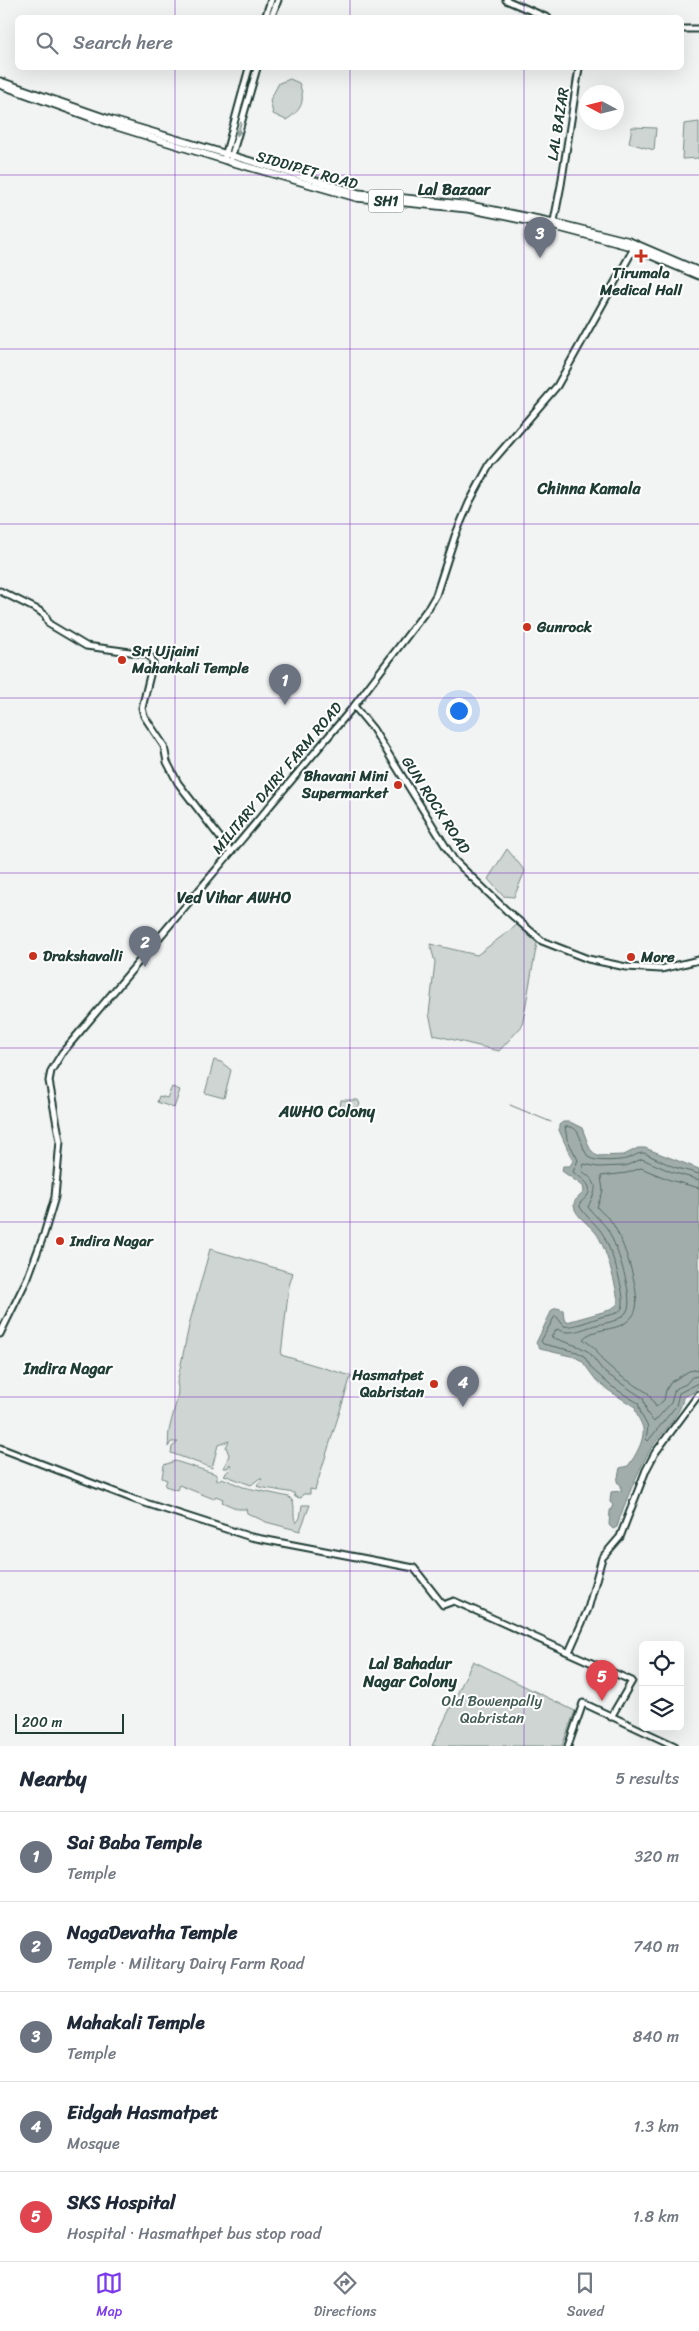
<!DOCTYPE html>
<html lang="en">
<head>
<meta charset="utf-8">
<style>
	body { margin:0; font-family:Sriracha,sans-serif; background:#f2f2f3; color:#1f2937 }
	.controls { position:absolute; right:15px; bottom:15px; display:grid; overflow:hidden; border-radius:8px; box-shadow:0 5px 20px #0002 }
	.controls button { width:45px; height:45px; display:grid; place-items:center; padding:0; border:0; border-bottom:1px solid #e0e1e3; background:#fff; color:#1f2937; font:25px sans-serif }
	.compass { position:absolute; left:579px; top:85px; width:45px; height:45px; border-radius:50%; background:#fff; box-shadow:0 5px 20px #0002; rotate:277deg }
	.scale { position:absolute; left:15px; bottom:12px; width:109px; box-sizing:border-box; padding-left:5px; border:2px solid #1f3d34; border-top:0; font-size:14px; line-height:18px; white-space:nowrap; color:#1f3d34; -webkit-text-stroke:4px #fff; paint-order:stroke }
	.you { position:absolute; left:458px; top:710px; width:18px; height:18px; margin:-12px; border:4px solid #fff; border-radius:50%; background:#1a73e8; box-shadow:0 0 0 8px #1a73e833 }
	.badge { display:grid; place-items:center; width:32px; height:32px; border-radius:50%; background:#7c3aed; color:#fff; font-size:16px; font-weight:700 }
	.pin { position:absolute; translate:-50% -41px; filter:drop-shadow(0 1px 2px #0008) }
	.pin::after { content:''; position:absolute; top:26px; width:18px; height:15px; background:inherit; clip-path:polygon(0 0,100% 0,50% 100%) }
	.list { margin:0; padding:0; list-style:none }
	h2 { display:flex; justify-content:space-between; align-items:center; height:65px; margin:0; padding:0 20px; font-size:21px }
	h2 small { font-size:16px; font-weight:400; color:#747a83 }
	.list li { display:grid; grid-template-columns:32px 1fr auto; gap:15px; align-items:center; box-sizing:border-box; height:90px; padding:0 20px; border-top:1px solid #e0e1e3 }
	.list b { display:block; font-size:19px; white-space:nowrap }
	.list p { margin:0; font-size:16px; white-space:nowrap; color:#747a83 }
	.list em { font-size:16px; font-style:normal; color:#747a83 }
	.icon { flex:none; width:28px; height:28px; fill:none; stroke:currentColor; stroke-width:2; stroke-linecap:round; stroke-linejoin:round }
	.map { position:relative; flex:none; width:699px; height:1746px; overflow:hidden }
	.search { position:absolute; background:#fff; box-shadow:0 5px 20px #0002; left:15px; right:15px; top:15px; height:55px; display:flex; align-items:center; gap:12px; box-sizing:border-box; padding:0 18px; border-radius:8px; color:#747a83; font-size:19px }
	.sheet { height:515px; background:#fff }
	nav { display:flex; justify-content:space-around; align-items:center; box-sizing:border-box; height:70px; border-top:1px solid #e0e1e3; background:#fff; font-size:14px; color:#747a83 }
	nav a { display:grid; justify-items:center; gap:2px }
	nav .on { color:#7c3aed }
	.map>svg:first-child { display:block }
	.green { fill:#ced5d3; stroke:#768984 }
	.water { fill:#a1adaa; stroke:#6d807b }
	.lines { fill:none; stroke-linecap:round; stroke-linejoin:round }
	.shore { stroke:#536a63; stroke-width:1 }
	.stream { stroke:#6d807b; stroke-width:1 }
	.secondary-casing { stroke:#1f3d34; stroke-width:9 }
	.primary-casing { stroke:#1f3d34; stroke-width:9 }
	.secondary { stroke:#fff; stroke-width:5 }
	.primary { stroke:#fff; stroke-width:5.5 }
	.oneway { fill:#8f9e9a }
	.grid { fill:none; stroke:#7b2cbf; stroke-width:1; stroke-opacity:0.55 }
	.poi-dot { fill:#c8321e; stroke:#fff; stroke-width:2 }
	.labels { text-anchor:middle; dominant-baseline:central; stroke-width:4; stroke-linejoin:round; paint-order:stroke }
	.shield { fill:#fff; stroke:#627771; stroke-width:1 }
	.shield-label { font-size:14px; font-weight:bold; fill:#1f3d34 }
	.street-label { font-size:15px; fill:#1f3d34; stroke:#fff }
	.poi-label { font-size:15px; font-weight:bold; fill:#1f3d34; stroke:#fff; text-anchor:start }
	.park-label { font-size:15px; fill:#425b54; stroke:#fff }
	.neighbourhood-label { font-size:16px; font-weight:bold; fill:#1f3d34; stroke:#fff }
</style>
</head>
<body>
<div class="map">
<svg width="699" height="1746" viewBox="0 0 699 1746">
	<rect width="100%" height="100%" fill="#f2f3f3"/>
	<filter id="ink" filterUnits="userSpaceOnUse"><feTurbulence type="fractalNoise" baseFrequency=".02" numOctaves="2"/><feDisplacementMap in="SourceGraphic" scale="10" xChannelSelector="R" yChannelSelector="G"/><feConvolveMatrix kernelMatrix="1 2 1 2 8 2 1 2 1" color-interpolation-filters="sRGB"/></filter>
	<g filter="url(#ink)">
		<g class="green">
			<path d="M 290,79 L 299,83 C 306,101 302,110 286,120 L 273,114 L 270,100 L 279,83 Z"/>
			<polygon points="699,122 699,158 682,159 684,124"/>
			<polygon points="632,127 656,128 654,150 629,143"/>
			<polygon points="507,849 525,871 514,897 503,896 488,879"/>
			<polygon points="517,925 537,943 522,1026 499,1051 434,1035 429,1014 435,962 430,944 477,955"/>
			<polygon points="214,1060 221,1062 231,1070 224,1098 205,1093"/>
			<polygon points="172,1087 180,1090 174,1108 157,1102 159,1096 167,1098"/>
			<path d="M 341,1100 L 358,1100 L 360,1104 C 357,1110 346,1110 340,1108 Z"/>
			<path d="M 210,1249 L 293,1273 L 289,1286 L 281,1355 L 351,1376 L 315,1490 L 310,1489 L 310,1494 L 303,1494 L 301,1498 L 295,1497 L 294,1493 L 259,1487 L 257,1485 L 262,1479 L 260,1478 L 251,1485 L 224,1475 L 231,1468 L 230,1464 L 228,1468 L 224,1468 L 229,1455 L 226,1447 L 229,1441 L 218,1445 L 212,1468 L 171,1453 L 172,1447 L 178,1442 L 171,1442 L 168,1447 C 169,1441 168,1436 169,1431 C 171,1419 181,1393 177,1383 L 190,1321 Z"/>
			<path d="M 175,1461 L 213,1473 L 217,1475 L 217,1481 L 222,1478 L 243,1487 L 289,1497 C 298,1504 291,1514 296,1523 L 300,1518 L 302,1505 L 310,1505 L 300,1531 L 266,1522 L 247,1513 L 246,1509 L 238,1509 L 222,1502 L 223,1499 L 216,1496 L 214,1499 L 179,1485 L 177,1490 L 165,1486 L 167,1480 L 162,1478 L 164,1465 Z"/>
			<polygon points="473,1661 575,1711 562,1746 432,1746"/>
		</g>
		<path class="water" d="M 563,1122 L 570,1122 L 582,1128 L 590,1149 L 597,1156 L 624,1155 L 638,1148 L 645,1148 L 699,1169 L 699,1386 L 693,1393 L 683,1397 C 682,1415 658,1436 649,1452 C 636,1476 625,1501 617,1527 L 613,1529 L 609,1525 L 610,1511 L 613,1505 L 610,1502 L 611,1492 L 621,1491 L 621,1485 L 617,1482 L 620,1468 L 628,1466 C 635,1457 647,1437 642,1425 C 639,1418 636,1415 635,1407 L 608,1390 L 596,1380 L 582,1361 L 575,1357 L 540,1349 L 536,1343 L 552,1310 L 557,1308 L 563,1310 L 564,1319 L 567,1322 L 610,1310 L 618,1304 C 618,1290 605,1244 596,1233 C 590,1225 576,1217 574,1206 C 573,1199 581,1197 584,1191 L 583,1186 L 562,1171 L 563,1166 L 570,1166 L 573,1161 L 559,1130 L 559,1125 Z"/>
		<g class="lines">
			<g class="shore">
				<path d="M 699,1174 L 674,1167 L 644,1153 C 637,1153 635,1156 629,1158 C 623,1161 595,1162 590,1158 C 579,1150 584,1124 565,1127 L 567,1139 L 578,1160 L 573,1172 C 587,1182 598,1189 580,1203 L 580,1207 C 585,1216 594,1222 600,1230 C 608,1239 628,1297 622,1308 C 618,1315 608,1315 601,1317 C 591,1320 573,1328 564,1326 L 557,1317 L 555,1316 L 541,1341 L 543,1344 L 577,1352 L 584,1356 L 592,1369 L 611,1386 L 638,1403 L 641,1414 L 648,1427 L 646,1439 L 648,1441 L 676,1406 L 679,1393 L 699,1383"/>
				<path d="M 699,1180 L 672,1172 L 642,1159 L 625,1166 L 598,1167 L 584,1164 L 582,1171 C 601,1185 596,1189 588,1207 C 593,1214 600,1220 606,1227 C 615,1239 635,1298 627,1311 C 621,1321 607,1323 596,1325 C 581,1329 571,1336 557,1329 L 551,1337 L 580,1347 L 589,1352 L 604,1372 L 643,1398 L 647,1413 L 654,1422 L 671,1403 L 675,1389 L 686,1384 L 692,1377 L 699,1376"/>
				<path d="M 699,1188 L 670,1180 L 641,1168 L 627,1173 L 601,1176 L 603,1191 L 597,1207 C 602,1214 609,1217 613,1224 C 623,1240 640,1289 636,1308 C 635,1314 631,1319 625,1323 C 614,1331 592,1328 583,1339 L 595,1348 L 603,1361 L 619,1375 L 648,1393 L 656,1407 L 664,1400 L 666,1390 L 671,1382 L 689,1371 L 699,1369"/>
			</g>
			<polyline class="stream" points="510,1105 551,1122"/>
			<defs>
				<g id="secondary">
					<polyline points="506,0 548,18"/>
					<polyline points="265,18 271,0"/>
					<polyline points="271,18 278,0"/>
					<polyline points="682,29 699,29"/>
					<polyline points="224,160 249,68"/>
					<polyline points="230,162 257,68"/>
					<polyline points="553,226 561,185 579,68"/>
					<polyline points="0,591 38,610 45,615 49,624 86,646 145,654 151,657 153,663 142,708 144,716 164,746 167,762 178,783 231,852"/>
					<polyline points="354,706 373,729 454,860 506,910 542,941 588,959 626,967 661,969 699,960"/>
					<polyline points="0,1334 28,1277 44,1234 55,1197 60,1141 49,1081 51,1071 62,1053 354,706 429,607 436,595 455,536 469,503 490,464 557,386 634,248"/>
					<polyline points="0,1448 136,1500 251,1537 414,1568 443,1605 454,1601 632,1681 611,1717"/>
					<polyline points="569,1652 588,1609 602,1558 620,1537 646,1470 655,1453 699,1394"/>
					<polyline points="568,1746 583,1703 675,1746"/>
				</g>
				<g id="primary">
					<polyline points="0,81 112,120 358,193 469,205 553,222 629,241 699,271"/>
					<polyline points="0,85 111,125 224,160 357,198 468,209 552,226 628,246 699,276"/>
				</g>
			</defs>
			<use href="#secondary" class="secondary-casing"/>
			<use href="#primary" class="primary-casing"/>
			<use href="#secondary" class="secondary"/>
			<use href="#primary" class="primary"/>
		</g>
		<defs><path id="oneway-solid" d="M-6-.8H1V-3.2L6.5 0L1 3.2V.8H-6Z" transform="scale(1.25)"/></defs>
		<use class="oneway" href="#oneway-solid" transform="translate(239 129) rotate(106)"/>
	</g>
	<path class="grid" d="M 175,0 L 175,18M 350,0 L 350,18M 524,0 L 524,18M 175,68 L 175,1746M 350,68 L 350,1746M 524,68 L 524,1746M 0,175 L 699,175M 0,349 L 699,349M 0,524 L 699,524M 0,698 L 699,698M 0,873 L 699,873M 0,1048 L 699,1048M 0,1222 L 699,1222M 0,1397 L 699,1397M 0,1571 L 699,1571"/>
	<g class="poi-dot">
		<path d="M638.5 248.5h5v5h5v5h-5v5h-5v-5h-5v-5h5z"/>
		<circle cx="527" cy="627" r="5"/>
		<circle cx="122" cy="660" r="5"/>
		<circle cx="398" cy="785" r="5"/>
		<circle cx="33" cy="956" r="5"/>
		<circle cx="631" cy="957" r="5"/>
		<circle cx="60" cy="1241" r="5"/>
		<circle cx="434" cy="1384" r="5"/>
	</g>
	<g class="labels">
		<rect class="shield" x="368.5" y="189.5" width="35" height="23" rx="4"/>
		<g class="shield-label">
			<text x="386" y="201">SH1</text>
		</g>
		<g class="street-label">
			<text transform="translate(558 124) rotate(-81)">LAL BAZAR</text>
			<text transform="translate(307 170) rotate(16)">SIDDIPET ROAD</text>
			<text transform="translate(277 778) rotate(-50)">MILITARY DAIRY FARM ROAD</text>
			<text transform="translate(436 805) rotate(57)">GUN ROCK ROAD</text>
		</g>
		<g class="poi-label">
			<text x="641" y="273" text-anchor="middle">Tirumala<tspan x="641" dy="17">Medical Hall</tspan></text>
			<text x="537" y="627">Gunrock</text>
			<text x="132" y="651">Sri Ujjaini<tspan x="132" dy="17">Mahankali Temple</tspan></text>
			<text x="388" y="776" text-anchor="end">Bhavani Mini<tspan x="388" dy="17">Supermarket</tspan></text>
			<text x="43" y="956">Drakshavalli</text>
			<text x="641" y="957">More</text>
			<text x="70" y="1241">Indira Nagar</text>
			<text x="424" y="1375" text-anchor="end">Hasmatpet<tspan x="424" dy="17">Qabristan</tspan></text>
		</g>
		<g class="park-label">
			<text x="492" y="1701">Old Bowenpally<tspan x="492" dy="17">Qabristan</tspan></text>
		</g>
		<g class="neighbourhood-label">
			<text x="454" y="189">Lal Bazaar</text>
			<text x="589" y="488">Chinna Kamala</text>
			<text x="234" y="897">Ved Vihar AWHO</text>
			<text x="327" y="1111">AWHO Colony</text>
			<text x="68" y="1368">Indira Nagar</text>
			<text x="410" y="1663">Lal Bahadur<tspan x="410" dy="18">Nagar Colony</tspan></text>
		</g>
	</g>
</svg>
<div class="controls">
<button><svg class="icon" aria-label="locate" viewBox="0 0 24 24"><circle cx="12" cy="12" r="6"/><path d="M12 2v4M12 18v4M2 12h4M18 12h4"/></svg></button>
<button><svg class="icon" aria-label="layers" viewBox="0 0 24 24"><path d="M12 4l9 5-9 5-9-5zM3 14l9 5 9-5"/></svg></button>
</div>
<svg class="compass" viewBox="-18 -18 36 36"><path d="M0-13l5 13h-10z" fill="#e53935"/><path d="M0 13l5-13h-10z" fill="#747a83"/></svg>
<div class="scale">200 m</div>
<div class="you"></div>
<div class="pin badge" style="left:285px;top:705px;background:#6b7280">1</div>
<div class="pin badge" style="left:145px;top:967px;background:#6b7280">2</div>
<div class="pin badge" style="left:540px;top:258px;background:#6b7280">3</div>
<div class="pin badge" style="left:463px;top:1407px;background:#6b7280">4</div>
<div class="pin badge" style="left:602px;top:1701px;background:#e0444e">5</div>
<div class="search"><svg class="icon" aria-label="search" viewBox="0 0 24 24"><circle cx="10" cy="10" r="6"/><path d="M15 15l6 6"/></svg>Search here</div>
</div>
<section class="sheet">
<h2>Nearby<small>5 results</small></h2>
<ul class="list">
<li><span class="badge" style="background:#6b7280">1</span><div><b>Sai Baba Temple</b><p>Temple</p></div><em>320 m</em></li>
<li><span class="badge" style="background:#6b7280">2</span><div><b>NagaDevatha Temple</b><p>Temple · Military Dairy Farm Road</p></div><em>740 m</em></li>
<li><span class="badge" style="background:#6b7280">3</span><div><b>Mahakali Temple</b><p>Temple</p></div><em>840 m</em></li>
<li><span class="badge" style="background:#6b7280">4</span><div><b>Eidgah Hasmatpet</b><p>Mosque</p></div><em>1.3 km</em></li>
<li><span class="badge" style="background:#e0444e">5</span><div><b>SKS Hospital</b><p>Hospital · Hasmathpet bus stop road</p></div><em>1.8 km</em></li>
</ul>
</section>
<nav>
<a class="on"><svg class="icon" aria-label="map" viewBox="0 0 24 24"><path d="M3 6l6-2 6 2 6-2v14l-6 2-6-2-6 2zM9 4v14M15 6v14"/></svg>Map</a>
<a><svg class="icon" aria-label="directions" viewBox="0 0 24 24"><path d="M12 3l9 9-9 9-9-9zM9 14v-3h6M13 9l2 2-2 2"/></svg>Directions</a>
<a><svg class="icon" aria-label="saved" viewBox="0 0 24 24"><path d="M7 4h10v16l-5-4-5 4z"/></svg>Saved</a>
</nav>
</body>
</html>
